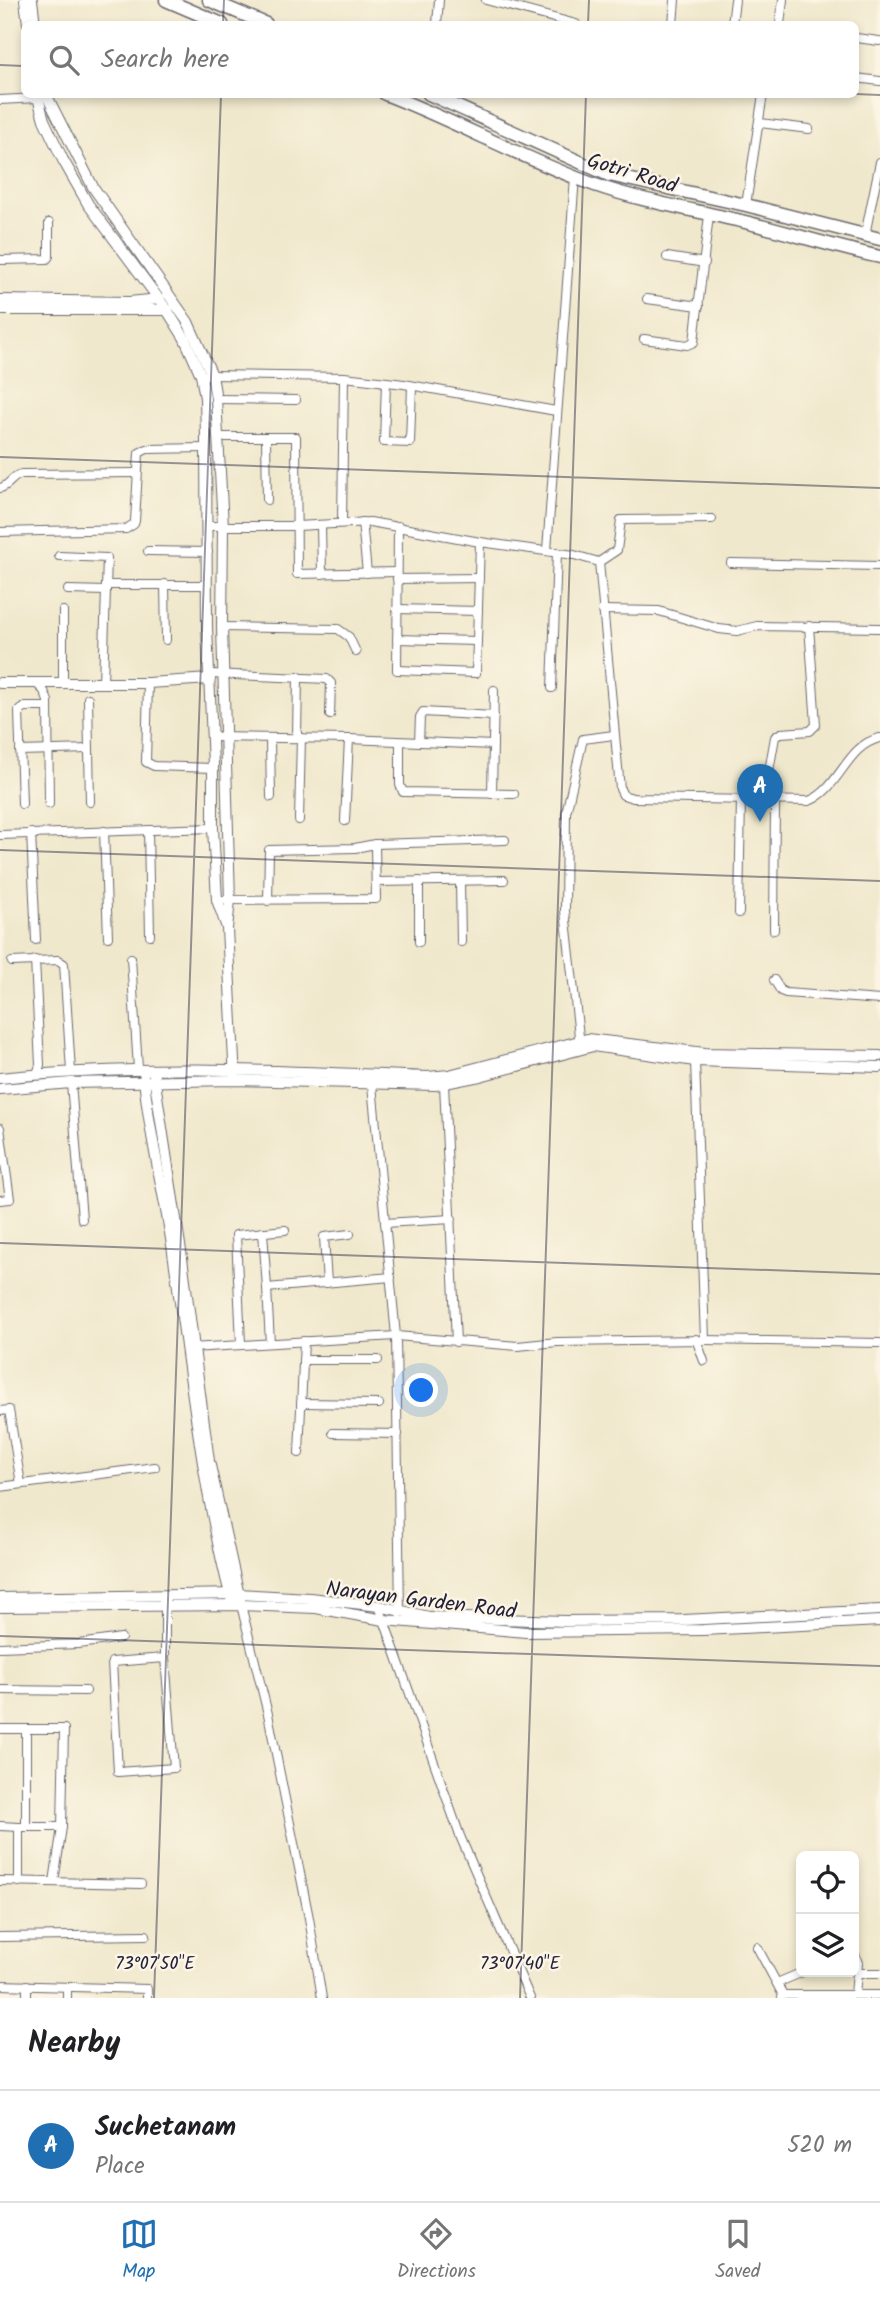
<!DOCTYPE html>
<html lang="en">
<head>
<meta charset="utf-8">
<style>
	body { margin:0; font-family:Kalam,sans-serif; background:#f2f2f2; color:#202124 }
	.controls { position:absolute; right:21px; bottom:21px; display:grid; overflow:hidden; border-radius:10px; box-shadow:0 4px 10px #0003 }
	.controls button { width:63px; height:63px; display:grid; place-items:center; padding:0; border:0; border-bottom:2px solid #e0e0e0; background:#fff; color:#202124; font:35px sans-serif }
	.you { position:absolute; left:422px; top:1391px; width:24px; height:24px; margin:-18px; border:5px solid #fff; border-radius:50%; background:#1a73e8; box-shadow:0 0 0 10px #1a73e833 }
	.badge { display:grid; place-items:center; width:46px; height:46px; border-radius:50%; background:#1f6fb2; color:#fff; font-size:23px; font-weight:700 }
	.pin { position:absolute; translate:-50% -58px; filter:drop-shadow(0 2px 4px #0008) }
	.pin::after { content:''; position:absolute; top:37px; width:24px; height:21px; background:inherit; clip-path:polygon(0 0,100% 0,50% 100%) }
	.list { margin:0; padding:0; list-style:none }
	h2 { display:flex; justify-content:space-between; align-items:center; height:91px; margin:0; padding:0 28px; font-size:30px }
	h2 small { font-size:23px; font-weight:400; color:#757577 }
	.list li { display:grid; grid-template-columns:46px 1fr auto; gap:21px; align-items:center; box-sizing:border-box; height:112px; padding:0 28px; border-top:2px solid #e0e0e0 }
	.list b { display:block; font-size:26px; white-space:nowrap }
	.list p { margin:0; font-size:23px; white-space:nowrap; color:#757577 }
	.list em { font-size:23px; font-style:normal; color:#757577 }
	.icon { flex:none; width:38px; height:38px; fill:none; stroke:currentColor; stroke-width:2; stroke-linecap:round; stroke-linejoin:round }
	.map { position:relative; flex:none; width:880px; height:1998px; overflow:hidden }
	.search { position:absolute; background:#fff; box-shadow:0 4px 10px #0003; left:21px; right:21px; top:21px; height:77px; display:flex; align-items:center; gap:18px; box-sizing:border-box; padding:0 24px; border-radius:10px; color:#757577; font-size:26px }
	.sheet { height:203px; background:#fff }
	nav { display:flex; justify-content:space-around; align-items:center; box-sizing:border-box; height:98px; border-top:2px solid #e0e0e0; background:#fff; font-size:19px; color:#757577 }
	nav a { display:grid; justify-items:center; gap:4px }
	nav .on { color:#1f6fb2 }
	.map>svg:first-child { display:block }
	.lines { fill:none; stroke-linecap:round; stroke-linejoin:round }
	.minor-casing { stroke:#6a676e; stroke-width:10 }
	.tertiary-casing { stroke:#6a676e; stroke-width:12 }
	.primary-casing { stroke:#6a676e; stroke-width:15 }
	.minor { stroke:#fff; stroke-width:8 }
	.tertiary { stroke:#fff; stroke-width:10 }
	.primary { stroke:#fff; stroke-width:12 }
	.ticks { fill:none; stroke:#22223b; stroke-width:2; stroke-opacity:0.45 }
	.labels { text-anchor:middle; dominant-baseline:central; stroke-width:5; stroke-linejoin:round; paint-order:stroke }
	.street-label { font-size:21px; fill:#22223b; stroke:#fcf5e5 }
	.ticks-label { font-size:18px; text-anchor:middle; fill:#22223b; stroke:#fcf5e5; stroke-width:5; stroke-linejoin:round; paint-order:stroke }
</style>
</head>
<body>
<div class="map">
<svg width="880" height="1998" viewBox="0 0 880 1998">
	<rect width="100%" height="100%" fill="#fcf5e5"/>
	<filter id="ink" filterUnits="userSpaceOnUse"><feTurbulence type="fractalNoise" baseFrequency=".0143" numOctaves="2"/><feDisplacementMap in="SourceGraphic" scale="14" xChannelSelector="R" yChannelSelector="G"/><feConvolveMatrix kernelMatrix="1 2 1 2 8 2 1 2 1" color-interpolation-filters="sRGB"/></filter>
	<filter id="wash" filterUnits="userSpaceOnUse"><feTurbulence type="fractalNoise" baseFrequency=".00686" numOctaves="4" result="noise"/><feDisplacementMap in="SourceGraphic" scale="28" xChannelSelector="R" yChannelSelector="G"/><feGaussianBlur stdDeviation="1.57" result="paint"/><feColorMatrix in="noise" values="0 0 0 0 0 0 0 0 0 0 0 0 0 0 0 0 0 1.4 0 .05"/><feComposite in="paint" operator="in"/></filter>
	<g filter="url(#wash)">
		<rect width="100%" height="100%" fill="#f0e8cc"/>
	</g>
	<g filter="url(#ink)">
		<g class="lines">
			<defs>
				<g id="minor">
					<polyline points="486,0 576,24"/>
					<polyline points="437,24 439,0"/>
					<polyline points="673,24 675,0"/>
					<polyline points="732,24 735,0"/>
					<polyline points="780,24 783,0"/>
					<polyline points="856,38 879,41"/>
					<polyline points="856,78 880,81"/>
					<polyline points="0,100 38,98"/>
					<polyline points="760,123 809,129"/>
					<polyline points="746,205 763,94"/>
					<polyline points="865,235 880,162"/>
					<polyline points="667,257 705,263"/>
					<polyline points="0,260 47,259 49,256 49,223"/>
					<polyline points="647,299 699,306"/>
					<polyline points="644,339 687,345 694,342 709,215"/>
					<polyline points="208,375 344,377 404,384 556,411"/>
					<polyline points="386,382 384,442 410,443 412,386"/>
					<polyline points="216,399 296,400"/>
					<polyline points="218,437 296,437 297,574 397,572"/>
					<polyline points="266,438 267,500"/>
					<path d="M 0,488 C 10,486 11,476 22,474 L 136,473"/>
					<polyline points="362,522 367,573"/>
					<polyline points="342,523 344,377"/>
					<polyline points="321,525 322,574"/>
					<path d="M 208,526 L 297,526 L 370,522 L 480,542 L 574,555 L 599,562 L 620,789 L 623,795 L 633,798 L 809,801 C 840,789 846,745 880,738"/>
					<polyline points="398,526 397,670 476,673 480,542"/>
					<polyline points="0,532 126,529 134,524 135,521 139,453 147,449 206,448"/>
					<polyline points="547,550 575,177"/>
					<polyline points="148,551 208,552"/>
					<polyline points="59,556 107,558 103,683"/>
					<polyline points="599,562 617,550 621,520 712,519"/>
					<polyline points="731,563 880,566"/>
					<polyline points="397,579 479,578"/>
					<polyline points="165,584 166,640"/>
					<polyline points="106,585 207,585"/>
					<polyline points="68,590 106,591"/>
					<polyline points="397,609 478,611"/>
					<polyline points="602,610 659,611 719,629 737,631 757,626 880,628"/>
					<polyline points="222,627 338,629 349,637 356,652"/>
					<polyline points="397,639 477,641"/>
					<polyline points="210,674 327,679 331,683 330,715"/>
					<polyline points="36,683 44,691 48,701 49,804"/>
					<polyline points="63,683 63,611"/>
					<polyline points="148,683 146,762 154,766 213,768"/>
					<polyline points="552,688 557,552"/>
					<polyline points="88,698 90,802"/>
					<polyline points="213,737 349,739 493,745"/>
					<polyline points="297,737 298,676"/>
					<polyline points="270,738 271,797"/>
					<polyline points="400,742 400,785 403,792 514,794"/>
					<polyline points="419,742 420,717 423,712 494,716"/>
					<polyline points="20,751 89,749"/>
					<polyline points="492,794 494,690"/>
					<polyline points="764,799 775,737 781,733 810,731 816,725 809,626"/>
					<polyline points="22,804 19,711 24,707 48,707"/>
					<polyline points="299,820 301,738"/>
					<polyline points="345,821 349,739"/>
					<polyline points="148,830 150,935"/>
					<polyline points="104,831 108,937"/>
					<polyline points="31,833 36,940"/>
					<polyline points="0,835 213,828"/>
					<polyline points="375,844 505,840"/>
					<polyline points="460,881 461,942"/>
					<polyline points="376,882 504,880"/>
					<polyline points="217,900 376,899 375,844 355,848 269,850 268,901"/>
					<polyline points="739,913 741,799"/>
					<polyline points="774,930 775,801"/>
					<polyline points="419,942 419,881"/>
					<polyline points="131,958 138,1069"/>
					<polyline points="35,960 40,1065 37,1074"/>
					<polyline points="12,962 58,960 64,964 71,1071"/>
					<polyline points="774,980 781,991 786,993 880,1000"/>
					<polyline points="580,1045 565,911 566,813 583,739 614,735"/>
					<polyline points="71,1083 82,1219"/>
					<polyline points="444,1084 456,1342"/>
					<polyline points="372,1085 396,1336 400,1613"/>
					<polyline points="0,1128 10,1199 0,1200"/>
					<polyline points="385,1223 452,1219"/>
					<polyline points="263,1232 267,1288 391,1277"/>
					<polyline points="327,1283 324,1237 350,1234"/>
					<polyline points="267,1288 270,1343"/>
					<polyline points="696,1339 704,1361"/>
					<polyline points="705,1340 880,1343"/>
					<polyline points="241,1344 236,1235 285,1230"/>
					<polyline points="190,1348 396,1336 518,1346 557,1342 705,1340 695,1061"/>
					<polyline points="303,1360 378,1360"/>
					<polyline points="301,1403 379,1404"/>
					<polyline points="0,1411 9,1410 21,1484"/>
					<polyline points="333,1433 398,1434"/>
					<polyline points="299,1453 304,1341"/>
					<polyline points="0,1487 155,1467"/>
					<polyline points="165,1601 165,1658 174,1768 118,1772 112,1662 165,1658"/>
					<polyline points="241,1605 268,1714 309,1918 322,1998"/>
					<polyline points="379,1606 460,1836 530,1998"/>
					<polyline points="0,1647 79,1644 121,1638"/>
					<polyline points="0,1690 86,1691"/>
					<polyline points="0,1729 64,1729 62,1827 19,1827 19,1882"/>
					<polyline points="26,1729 26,1826"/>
					<polyline points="0,1826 19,1827"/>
					<polyline points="0,1881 141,1884"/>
					<polyline points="54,1882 62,1827"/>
					<polyline points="0,1937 146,1935"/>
					<polyline points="757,1947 783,1995"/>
					<polyline points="854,1952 858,1963 855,1994"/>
					<polyline points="857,1973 880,1973"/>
					<polyline points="777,1983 803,1972"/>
					<polyline points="0,1985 147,1989 147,1998"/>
					<polyline points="27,1985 27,1998"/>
					<polyline points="67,1998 67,1987"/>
					<polyline points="782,1998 783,1995 880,1995"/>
				</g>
				<g id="tertiary">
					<polyline points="25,0 28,24"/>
					<polyline points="32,0 35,24"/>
					<polyline points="37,94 44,120 63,160 88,204 167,310 184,337 201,375 205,398 206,437 207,627 213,765 213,828 217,900 226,925"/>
					<polyline points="46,94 93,187 188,322 212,375 216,399 223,526 222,627 230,900 227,929 235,1080"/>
					<polyline points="0,300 129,302 160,299"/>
					<polyline points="0,310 168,310"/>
					<polyline points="0,683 148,683 210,679"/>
					<polyline points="154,1076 182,1258 209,1461 240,1600"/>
					<path d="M 0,1078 C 143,1063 285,1071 428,1077 L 449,1075 L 587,1039 L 705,1053 L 880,1056"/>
					<path d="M 144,1078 C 149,1137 165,1194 173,1252 C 190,1369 201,1483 231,1598"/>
					<polyline points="0,1089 71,1083 235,1080 435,1085 480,1076 593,1046 695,1061 880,1067"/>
					<polyline points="0,1598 239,1594 310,1598 379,1606 429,1617 565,1621 684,1620 880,1610"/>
					<polyline points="0,1607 241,1605 316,1608 384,1620 526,1632 703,1630 880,1621"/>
				</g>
				<g id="primary">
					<polyline points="166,0 222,24"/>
					<polyline points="209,0 266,24"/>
					<path d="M 385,94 C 456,121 523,159 595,185 C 644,202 695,210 745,222 C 790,233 835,247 880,257"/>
					<polyline points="429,94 609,175 746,205 880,239"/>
				</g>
			</defs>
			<use href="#minor" class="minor-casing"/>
			<use href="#tertiary" class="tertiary-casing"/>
			<use href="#primary" class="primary-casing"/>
			<use href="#minor" class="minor"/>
			<use href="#tertiary" class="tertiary"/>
			<use href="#primary" class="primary"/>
		</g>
	</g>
	<path class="ticks" d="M 223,24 L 224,0M 588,24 L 589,0M 0,65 L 24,66M 855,94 L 880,95M 0,457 L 880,488M 0,850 L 880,881M 0,1243 L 880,1274M 0,1636 L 880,1666M 154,1998 L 221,94M 520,1998 L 586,94"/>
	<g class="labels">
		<g class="street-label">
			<text transform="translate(632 174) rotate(17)">Gotri Road</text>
			<text transform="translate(421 1601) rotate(7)">Narayan Garden Road</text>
		</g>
	</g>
	<g class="ticks-label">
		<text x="155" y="1969">73°07'50"E</text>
		<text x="520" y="1969">73°07'40"E</text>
	</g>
</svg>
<div class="controls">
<button><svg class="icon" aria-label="locate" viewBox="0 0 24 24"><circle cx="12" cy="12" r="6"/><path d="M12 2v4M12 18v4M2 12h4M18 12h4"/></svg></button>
<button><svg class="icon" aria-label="layers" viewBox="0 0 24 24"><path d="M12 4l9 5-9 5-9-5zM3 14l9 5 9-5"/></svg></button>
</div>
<div class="you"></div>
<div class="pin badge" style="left:760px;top:822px">A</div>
<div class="search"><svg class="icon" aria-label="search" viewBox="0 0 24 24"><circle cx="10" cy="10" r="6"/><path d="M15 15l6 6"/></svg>Search here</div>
</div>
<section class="sheet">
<h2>Nearby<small></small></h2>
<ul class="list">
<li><span class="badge">A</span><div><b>Suchetanam</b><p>Place</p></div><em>520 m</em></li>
</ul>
</section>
<nav>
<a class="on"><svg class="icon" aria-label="map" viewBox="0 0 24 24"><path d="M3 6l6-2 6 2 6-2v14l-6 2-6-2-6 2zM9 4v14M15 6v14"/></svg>Map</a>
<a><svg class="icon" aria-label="directions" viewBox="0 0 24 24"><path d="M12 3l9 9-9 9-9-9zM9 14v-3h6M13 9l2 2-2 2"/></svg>Directions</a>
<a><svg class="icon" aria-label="saved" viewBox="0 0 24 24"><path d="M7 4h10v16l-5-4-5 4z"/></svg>Saved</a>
</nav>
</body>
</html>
